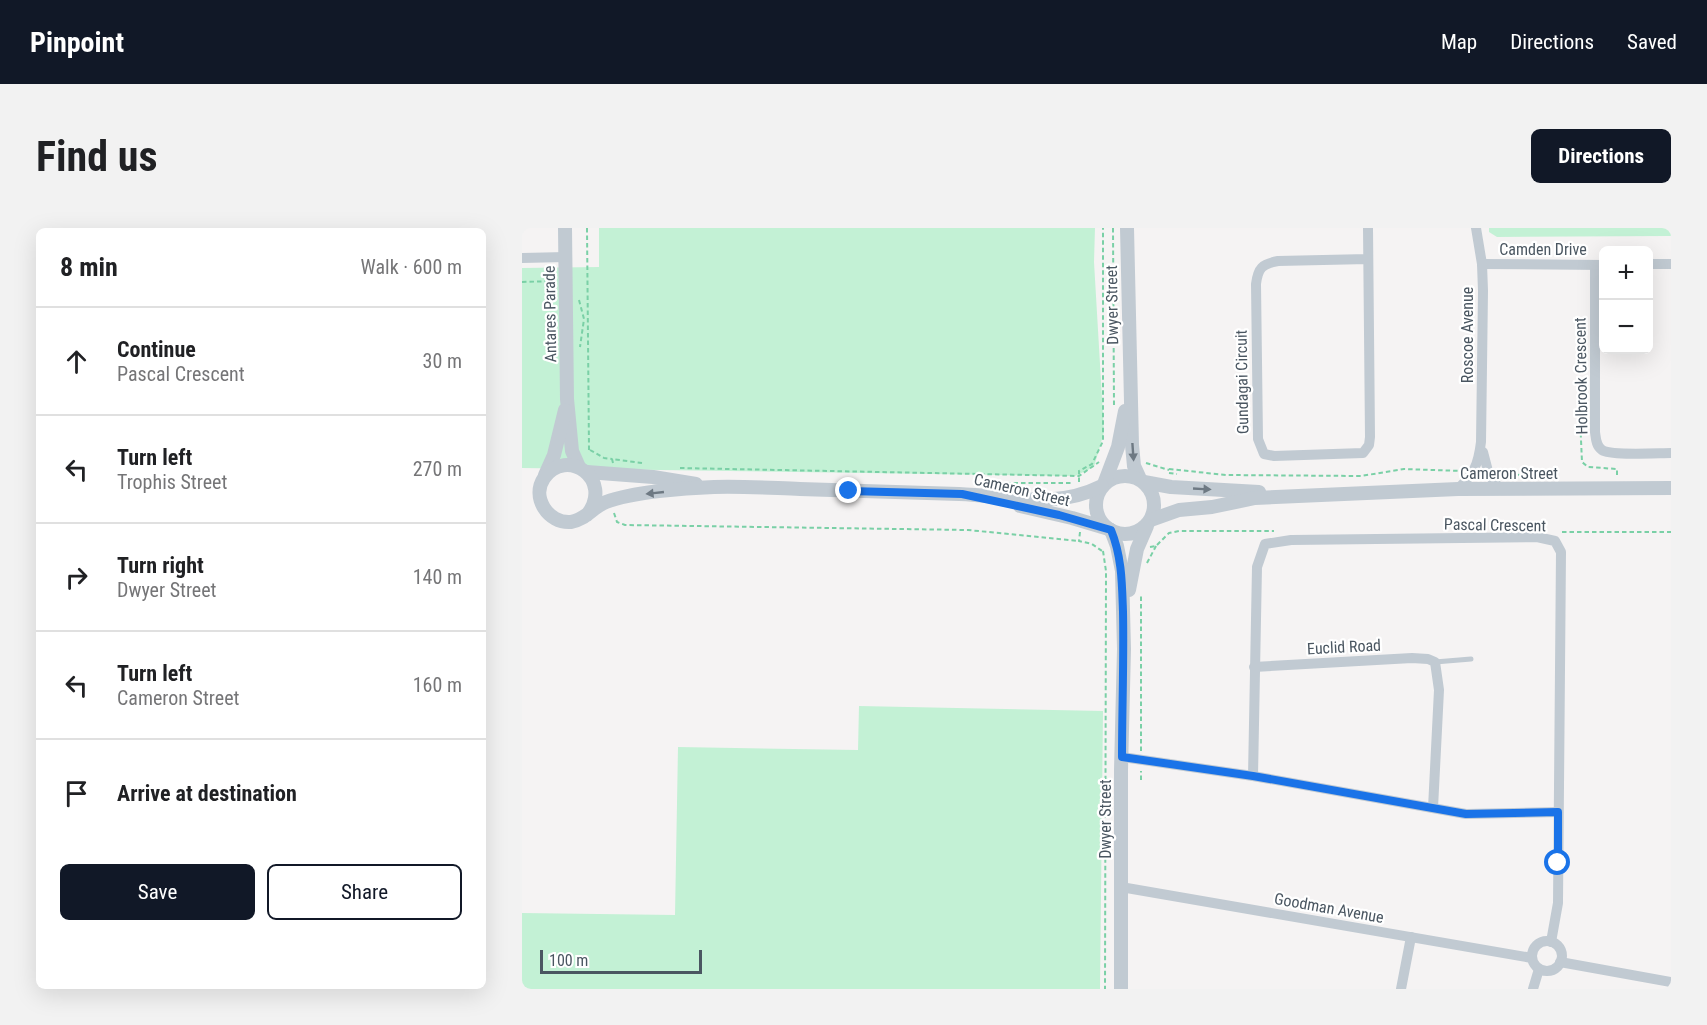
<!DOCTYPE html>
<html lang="en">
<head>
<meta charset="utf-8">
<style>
	body { margin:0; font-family:"Roboto Condensed",sans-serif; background:#f2f2f2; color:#202124 }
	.controls { position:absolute; right:18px; top:18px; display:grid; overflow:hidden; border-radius:9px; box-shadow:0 6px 24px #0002 }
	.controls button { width:54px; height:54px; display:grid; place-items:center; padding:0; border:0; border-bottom:2px solid #e0e0e0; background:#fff; color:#202124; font:30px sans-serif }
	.scale { position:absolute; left:18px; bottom:15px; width:162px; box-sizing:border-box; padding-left:6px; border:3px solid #4a5661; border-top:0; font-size:16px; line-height:21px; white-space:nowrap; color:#4a5661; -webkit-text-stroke:4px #fff; paint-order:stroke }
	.stop { position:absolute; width:18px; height:18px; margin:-14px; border:4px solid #1a73e8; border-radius:50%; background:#fff }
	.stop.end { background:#1a73e8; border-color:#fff; box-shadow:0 2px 6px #0008 }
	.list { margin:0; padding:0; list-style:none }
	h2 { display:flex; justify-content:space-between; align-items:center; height:78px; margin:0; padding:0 24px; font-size:26px }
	h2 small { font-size:20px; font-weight:400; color:#757577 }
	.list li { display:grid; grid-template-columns:39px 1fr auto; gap:18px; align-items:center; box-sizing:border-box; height:108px; padding:0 24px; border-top:2px solid #e0e0e0 }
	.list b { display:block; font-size:22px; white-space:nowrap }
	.list p { margin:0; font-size:20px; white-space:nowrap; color:#757577 }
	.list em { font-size:20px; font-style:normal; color:#757577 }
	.actions { display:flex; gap:12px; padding:18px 24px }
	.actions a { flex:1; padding:14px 0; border:2px solid #111827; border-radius:9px; text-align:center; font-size:21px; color:#111827 }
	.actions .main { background:#111827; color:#fff }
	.icon { flex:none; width:33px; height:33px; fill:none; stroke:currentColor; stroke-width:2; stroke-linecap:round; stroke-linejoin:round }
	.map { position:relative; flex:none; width:1149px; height:761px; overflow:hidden; border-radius:9px }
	header { display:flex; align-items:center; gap:36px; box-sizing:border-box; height:84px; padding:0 30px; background:#111827; color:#fff }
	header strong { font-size:28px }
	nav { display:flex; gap:33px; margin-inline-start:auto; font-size:21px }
	.intro { display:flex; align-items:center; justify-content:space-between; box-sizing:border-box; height:144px; padding:0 36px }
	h1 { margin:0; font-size:42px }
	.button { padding:15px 27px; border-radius:9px; background:#111827; color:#fff; font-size:21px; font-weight:700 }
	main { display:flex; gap:36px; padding:0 36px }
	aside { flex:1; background:#fff; border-radius:9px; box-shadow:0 6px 24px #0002 }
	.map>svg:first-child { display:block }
	.green { fill:#c3f1d5 }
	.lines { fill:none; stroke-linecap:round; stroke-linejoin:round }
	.path { stroke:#7ad0a6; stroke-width:2; stroke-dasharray:4.5 3; stroke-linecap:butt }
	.service { stroke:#c1cad2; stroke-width:5 }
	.minor { stroke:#c1cad2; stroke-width:10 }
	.tertiary { stroke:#c1cad2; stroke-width:14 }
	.oneway { fill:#6e7983 }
	.route { stroke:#1a73e8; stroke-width:8 }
	.labels { text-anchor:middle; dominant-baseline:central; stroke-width:4.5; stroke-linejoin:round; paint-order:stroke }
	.street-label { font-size:16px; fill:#4a5661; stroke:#fff }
</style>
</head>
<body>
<header>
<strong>Pinpoint</strong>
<nav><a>Map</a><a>Directions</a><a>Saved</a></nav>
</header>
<div class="intro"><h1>Find us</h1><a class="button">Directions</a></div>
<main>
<aside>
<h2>8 min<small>Walk · 600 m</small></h2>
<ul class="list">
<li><svg class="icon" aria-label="ahead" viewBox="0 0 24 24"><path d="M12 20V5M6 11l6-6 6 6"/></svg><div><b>Continue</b><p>Pascal Crescent</p></div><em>30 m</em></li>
<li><svg class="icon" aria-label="left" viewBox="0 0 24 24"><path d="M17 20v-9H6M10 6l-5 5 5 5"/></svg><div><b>Turn left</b><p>Trophis Street</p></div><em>270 m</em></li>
<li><svg class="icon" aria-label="right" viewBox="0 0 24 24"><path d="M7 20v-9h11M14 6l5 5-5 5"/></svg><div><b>Turn right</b><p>Dwyer Street</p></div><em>140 m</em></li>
<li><svg class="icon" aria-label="left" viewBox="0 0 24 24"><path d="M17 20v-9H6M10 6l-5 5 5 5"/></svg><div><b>Turn left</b><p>Cameron Street</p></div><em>160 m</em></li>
<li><svg class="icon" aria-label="arrive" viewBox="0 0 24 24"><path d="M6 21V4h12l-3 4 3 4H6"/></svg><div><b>Arrive at destination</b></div></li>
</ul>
<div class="actions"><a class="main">Save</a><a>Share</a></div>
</aside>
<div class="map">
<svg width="1149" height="761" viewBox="0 0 1149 761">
	<rect width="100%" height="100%" fill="#f5f3f3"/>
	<g class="green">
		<polygon points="77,0 573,0 572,34 582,204 572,239 553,248 0,240 0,40 77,39"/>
		<polygon points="967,0 1149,0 1149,8 975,9 967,4"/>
		<polygon points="337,478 581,483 578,761 0,761 0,685 153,687 156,519 336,522"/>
	</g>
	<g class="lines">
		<g class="path">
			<polyline points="65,0 67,222"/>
			<polyline points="591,0 592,177"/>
			<polyline points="0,54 32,53"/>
			<polyline points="57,72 62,91 58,119"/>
			<polyline points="1058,190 1060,234 1066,239 1095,241 1095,250"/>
			<polyline points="68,222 82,230 90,231"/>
			<polyline points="91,235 90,231 120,235"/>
			<polyline points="624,235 647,242"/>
			<polyline points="158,240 557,248 577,234"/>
			<polyline points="647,241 704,247 839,248 882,241 940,243"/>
			<polyline points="979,243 1002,248"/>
			<polyline points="647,245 655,246"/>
			<polyline points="557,254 557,243 570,236 581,213 581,0"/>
			<polyline points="469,255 551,255"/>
			<polyline points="92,285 95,294 103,297 446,302 557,313"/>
			<polyline points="558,304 557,313 570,316 580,323"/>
			<polyline points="1040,304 1149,304"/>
			<polyline points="628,319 634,318 647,305 657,303 752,303"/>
			<polyline points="581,323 584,343 583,761"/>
			<polyline points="625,335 634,318"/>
			<polyline points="619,523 619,366"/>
			<polyline points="619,552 619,543"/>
		</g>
		<polyline class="service" points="913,434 949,431"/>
		<g class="minor">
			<path d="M 846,0 L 848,209 L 847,217 L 841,225 L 752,228 L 742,226 L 736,211 L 734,56 C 736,40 740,36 756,33 L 846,31"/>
			<polyline points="0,30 44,29"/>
			<polyline points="960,36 1082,37"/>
			<polyline points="1126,36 1149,36"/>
			<path d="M 1073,37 L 1073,204 C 1074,211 1074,218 1080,222 C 1089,228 1136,225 1149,225"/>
			<polyline points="961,224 967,247 978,261"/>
			<path d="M 936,261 C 952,245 956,238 959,214 L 961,63 L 960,36 L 954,0"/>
			<polyline points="732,439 890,430 906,431 913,434 917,462 911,580"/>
			<polyline points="600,529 731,548 944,586 1036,584"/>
			<polyline points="731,548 735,339 743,316 769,312 1015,309 1033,313 1039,324 1036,675 1029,714"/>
			<polyline points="599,659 1010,730"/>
			<circle cx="1025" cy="728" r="15"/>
			<polyline points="1038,734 1149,754"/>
			<polyline points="879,761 889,709"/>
			<polyline points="1011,761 1017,741"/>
		</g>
		<g class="tertiary">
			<polyline points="43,0 45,171 50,223 57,239"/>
			<polyline points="605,0 610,217 612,238 618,251"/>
			<polyline points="65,244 131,249 174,256"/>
			<polyline points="23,247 32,227 43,182"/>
			<circle cx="603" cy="277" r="29"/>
			<polyline points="622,254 649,259 737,264"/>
			<polyline points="582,256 596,219 603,183"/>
			<polyline points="498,278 550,290 587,301"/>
			<path d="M 65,287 C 93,251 44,218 22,250 C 9,269 26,296 49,294 C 63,292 71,279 84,274 C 110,264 163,260 192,259 C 220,258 249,260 278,261 C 331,263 384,264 437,266 C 488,268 532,282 580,258"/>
			<polyline points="629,292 657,282 690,279 733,270 936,261 1149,260"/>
			<polyline points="589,302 595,318 600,343 602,421 599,542 599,761"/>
			<polyline points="607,362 615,321 625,298"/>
		</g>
	</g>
	<defs><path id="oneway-solid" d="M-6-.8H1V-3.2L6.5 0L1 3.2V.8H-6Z" transform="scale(1.5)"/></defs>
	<g class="oneway">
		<use href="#oneway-solid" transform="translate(611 224) rotate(86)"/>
		<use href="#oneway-solid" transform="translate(680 261) rotate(3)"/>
		<use href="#oneway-solid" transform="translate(133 265) rotate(174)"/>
	</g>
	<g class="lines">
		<path class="route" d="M 327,263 L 440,266 L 537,287 L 589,302 C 600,329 600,356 601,384 C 602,433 600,481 600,529 L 731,548 L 944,586 L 1036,584 L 1036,635"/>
	</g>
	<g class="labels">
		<g class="street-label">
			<text x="1021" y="21">Camden Drive</text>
			<text transform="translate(590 77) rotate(-91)">Dwyer Street</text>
			<text transform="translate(28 86) rotate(-91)">Antares Parade</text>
			<text transform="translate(945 107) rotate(-90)">Roscoe Avenue</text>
			<text transform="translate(1059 148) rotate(-91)">Holbrook Crescent</text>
			<text transform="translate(720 154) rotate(-91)">Gundagai Circuit</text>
			<text x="987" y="245">Cameron Street</text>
			<text transform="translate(500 262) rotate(13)">Cameron Street</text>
			<text transform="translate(973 297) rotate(1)">Pascal Crescent</text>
			<text transform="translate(822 419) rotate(-3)">Euclid Road</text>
			<text transform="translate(583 591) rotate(-90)">Dwyer Street</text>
			<text transform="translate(807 680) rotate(10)">Goodman Avenue</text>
		</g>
	</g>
</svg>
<div class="controls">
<button>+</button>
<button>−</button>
</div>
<div class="scale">100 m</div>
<div class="stop" style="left:1036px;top:635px"></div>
<div class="stop end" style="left:327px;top:263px"></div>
</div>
</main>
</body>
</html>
